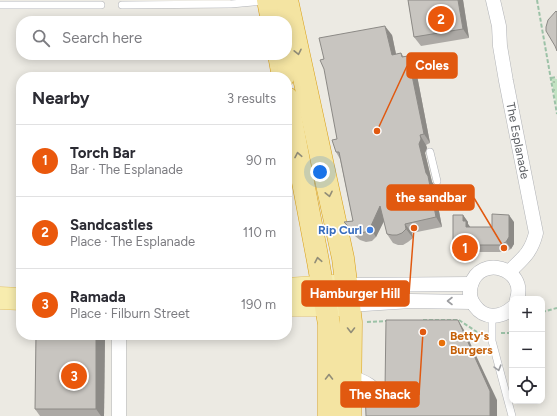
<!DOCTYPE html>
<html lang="en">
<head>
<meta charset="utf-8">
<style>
	body { margin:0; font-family:Figtree,sans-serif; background:#f2f2f3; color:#2b2b33 }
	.controls { position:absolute; right:12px; bottom:12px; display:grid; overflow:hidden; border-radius:8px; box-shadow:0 2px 10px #0003 }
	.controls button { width:36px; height:36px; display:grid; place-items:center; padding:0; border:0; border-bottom:1px solid #e1e1e2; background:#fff; color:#2b2b33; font:20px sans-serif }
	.you { position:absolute; left:320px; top:172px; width:14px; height:14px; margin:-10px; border:3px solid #fff; border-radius:50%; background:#1a73e8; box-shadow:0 0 0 6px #1a73e833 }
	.badge { display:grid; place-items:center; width:26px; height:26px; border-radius:50%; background:#ea580c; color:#fff; font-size:13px; font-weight:700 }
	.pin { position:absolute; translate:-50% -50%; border:2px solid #fff; box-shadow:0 1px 4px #0006 }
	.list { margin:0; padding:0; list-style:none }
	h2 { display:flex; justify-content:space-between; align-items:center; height:52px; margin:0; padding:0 16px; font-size:17px }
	h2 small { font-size:13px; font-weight:400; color:#7c7c81 }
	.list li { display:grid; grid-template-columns:26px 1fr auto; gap:12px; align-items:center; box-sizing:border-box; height:72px; padding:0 16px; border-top:1px solid #e1e1e2 }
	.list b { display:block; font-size:15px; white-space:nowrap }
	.list p { margin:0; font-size:13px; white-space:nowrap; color:#7c7c81 }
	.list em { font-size:13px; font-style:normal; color:#7c7c81 }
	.icon { flex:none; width:22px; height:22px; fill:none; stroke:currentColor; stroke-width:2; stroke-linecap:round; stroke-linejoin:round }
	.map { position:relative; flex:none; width:557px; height:416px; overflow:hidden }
	.search { position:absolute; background:#fff; box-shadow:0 2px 10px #0003; left:16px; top:16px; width:276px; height:44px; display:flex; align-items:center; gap:10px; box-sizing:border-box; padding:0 14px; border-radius:16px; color:#7c7c81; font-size:15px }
	.panel { position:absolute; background:#fff; box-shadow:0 2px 10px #0003; left:16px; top:72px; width:276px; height:268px; border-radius:16px }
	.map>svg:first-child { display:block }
	.green { fill:url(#green-dots) }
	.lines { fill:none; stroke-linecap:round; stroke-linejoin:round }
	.service-casing { stroke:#b1b3b7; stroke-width:8 }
	.minor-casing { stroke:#b1b3b7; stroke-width:15 }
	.primary-casing { stroke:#e3c266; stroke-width:23 }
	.trunk-casing { stroke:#d99f16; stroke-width:23 }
	.path { stroke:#9cc2a7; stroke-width:2; stroke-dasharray:4 2; stroke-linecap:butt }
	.service { stroke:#fff; stroke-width:7 }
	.minor { stroke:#fff; stroke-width:14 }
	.primary { stroke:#f7ecae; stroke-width:22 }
	.trunk { stroke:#f4e4a2; stroke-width:22 }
	.wall { fill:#aca9a5 }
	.shaded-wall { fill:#8c8a86 }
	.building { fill:#c8c5c0; stroke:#8c8a86 }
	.oneway { stroke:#918d78 }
	.oneway2 { stroke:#9d9ea1 }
	.shop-dot { fill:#3f7fe0; stroke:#fff; stroke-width:1.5 }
	.food-dot { fill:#e8710a; stroke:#fff; stroke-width:1.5 }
	.labels { text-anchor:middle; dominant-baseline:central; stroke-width:3.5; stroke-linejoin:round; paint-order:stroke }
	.street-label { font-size:12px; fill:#5b5e62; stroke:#fff }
	.shop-label { font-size:12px; font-weight:bold; fill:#366cbe; stroke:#fff; text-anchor:end }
	.food-label { font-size:12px; font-weight:bold; fill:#c56008; stroke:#fff; text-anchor:start }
	.leader { fill:none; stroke:#e15910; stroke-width:1.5 }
	.callout-dot { fill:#e15910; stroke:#fff; stroke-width:1.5 }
	.callout { fill:#e15910; stroke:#e15910; stroke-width:1.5 }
	.callout-label { font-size:13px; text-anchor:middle; font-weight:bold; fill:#fff }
</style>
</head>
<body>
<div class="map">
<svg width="557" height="416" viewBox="0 0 557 416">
	<defs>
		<pattern id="green-dots" width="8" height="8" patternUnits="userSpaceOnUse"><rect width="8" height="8" fill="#c2e2c2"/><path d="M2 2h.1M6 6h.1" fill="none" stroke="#a1baa1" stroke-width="1.8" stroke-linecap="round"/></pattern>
	</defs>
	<rect width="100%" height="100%" fill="#eceae3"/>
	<polygon class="green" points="551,78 557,79 557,107"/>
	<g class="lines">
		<defs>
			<g id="service">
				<polyline points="0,5 101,5"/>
				<polyline points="122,5 231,4 266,1"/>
				<polyline points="430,152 437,181"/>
				<polyline points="492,316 492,341 512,416"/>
				<path d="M 353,374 C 364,378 381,384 382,399"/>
			</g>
			<g id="minor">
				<path id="s1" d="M 493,0 L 499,26 L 500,46 L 506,81 L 536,233 C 531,253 523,258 509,272"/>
				<polyline points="347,285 471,284"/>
				<polyline points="349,305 411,301 472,302"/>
				<path d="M 512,308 C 501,318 484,319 475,306 C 470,300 469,292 471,285 C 480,254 527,268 517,299"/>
				<polyline points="119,416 119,335"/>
			</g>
			<g id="primary">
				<polyline points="287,289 347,285"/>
				<polyline points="0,298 21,299"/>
				<polyline points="287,305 349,305"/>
			</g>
			<g id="trunk">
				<polyline points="268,0 272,21"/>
				<polyline points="287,0 343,258 351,322 350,416"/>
				<polyline points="279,55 283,77"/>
				<polyline points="287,98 318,261 329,324 329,416"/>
			</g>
		</defs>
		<use href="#service" class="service-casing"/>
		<use href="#minor" class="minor-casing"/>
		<use href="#primary" class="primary-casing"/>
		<use href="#trunk" class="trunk-casing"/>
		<g class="path">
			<polyline points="537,0 557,114"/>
			<polyline points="551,78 557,77"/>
			<polyline points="542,312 557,308"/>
			<polyline points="423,320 459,320 477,332 483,332"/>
			<polyline points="367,322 387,321"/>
			<polyline points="501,333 512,333"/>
		</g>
		<use href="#service" class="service"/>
		<use href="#minor" class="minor"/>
		<use href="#primary" class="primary"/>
		<use href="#trunk" class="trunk"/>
	</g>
	<g class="wall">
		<polygon points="408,0 463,0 469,38 421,46 414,37"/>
		<polygon points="392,35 396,54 401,53 404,57 408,56 415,65 430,143 426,145 427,148 425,153 432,182 434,185 442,227 412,233 413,238 408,242 403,245 398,245 393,243 387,234 384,221 376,237 372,241 366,242 360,240 350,232 344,222 353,221 340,159 336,152 337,139 324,59"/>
		<polygon points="463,215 468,222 468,224 470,227 492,227 514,222 514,244 511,249 505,252 458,252 453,245"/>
		<polygon points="36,335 105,335 104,416 40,416 35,409"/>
	</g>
	<g class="shaded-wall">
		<polygon points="458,0 463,0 469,38 463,29"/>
		<polygon points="385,26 392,35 398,64 392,55"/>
		<polygon points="408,56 415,65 430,143 424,134"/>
		<polygon points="420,135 426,145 427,148 425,153 432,182 434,185 442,227 436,217 419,144"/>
		<polygon points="380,206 387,215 376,237 370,228"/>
		<polygon points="463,215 468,222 468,224 471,228 466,227 463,221"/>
		<polygon points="509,215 514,222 514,244 511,249 506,242"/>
		<polygon points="405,224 412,233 413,238 406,229"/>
		<polygon points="458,320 464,330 497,400 497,416 490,416"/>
		<polygon points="96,335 105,335 104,416 101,416 96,409"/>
	</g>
	<g class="building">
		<polygon points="408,0 458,0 463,29 414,37"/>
		<polygon points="556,11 557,12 557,51 555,46 546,31 546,27 548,20"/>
		<polygon points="385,26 392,55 401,53 402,57 408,56 424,134 420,135 421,139 419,144 426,173 428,176 436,217 405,224 406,229 402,233 397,235 392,235 387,234 380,206 370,228 365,232 360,233 353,231 344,222 353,221 339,152 336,152 332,140 337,139 324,69 320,60 324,59 319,38"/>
		<polygon points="18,159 21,159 21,236 19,236"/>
		<polygon points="492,214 509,215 509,237 506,242 500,245 453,245 453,215 463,215 463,221 466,221 466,227 492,227"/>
		<polygon points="386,320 458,320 490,391 490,416 366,416 365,390 370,390 372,393 376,395 379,393 380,389 385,389"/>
		<polygon points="36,335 96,335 96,409 35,409"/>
	</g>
	<defs><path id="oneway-chevron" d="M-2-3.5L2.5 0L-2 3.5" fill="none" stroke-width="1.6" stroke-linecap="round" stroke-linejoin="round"/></defs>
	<g class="oneway">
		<use href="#oneway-chevron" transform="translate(298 52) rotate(78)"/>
		<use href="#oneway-chevron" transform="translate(298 155) rotate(-101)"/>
		<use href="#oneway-chevron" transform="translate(329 194) rotate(78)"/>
		<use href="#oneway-chevron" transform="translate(318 260) rotate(-101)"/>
		<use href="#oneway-chevron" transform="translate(351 330) rotate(90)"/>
		<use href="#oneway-chevron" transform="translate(329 377) rotate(-90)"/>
	</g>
	<g class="oneway2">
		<use href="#oneway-chevron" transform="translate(450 301) rotate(-180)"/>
		<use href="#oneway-chevron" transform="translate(498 368) rotate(74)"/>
	</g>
	<circle class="shop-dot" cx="370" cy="230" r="4"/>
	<circle class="food-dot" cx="442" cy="343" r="4"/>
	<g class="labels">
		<g class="street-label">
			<text stroke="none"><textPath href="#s1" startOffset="143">The Esplanade</textPath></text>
		</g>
		<g class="shop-label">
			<text x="362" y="230">Rip Curl</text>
		</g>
		<g class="food-label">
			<text x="450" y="336">Betty's<tspan x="450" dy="14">Burgers</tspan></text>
		</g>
	</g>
	<path class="leader" d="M377 131L407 66M504 248L474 198M414 228L409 294M423 332L419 395"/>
	<g class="callout-dot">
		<circle cx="377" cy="131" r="4"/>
		<circle cx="504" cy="248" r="4"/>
		<circle cx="414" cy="228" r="4"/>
		<circle cx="423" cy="332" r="4"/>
	</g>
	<g class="callout">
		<rect x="407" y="53" width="50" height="25" rx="4"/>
		<rect x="387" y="185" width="87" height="25" rx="4"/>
		<rect x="302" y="281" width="107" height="25" rx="4"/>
		<rect x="341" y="382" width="78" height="25" rx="4"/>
	</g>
	<g class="callout-label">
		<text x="432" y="70">Coles</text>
		<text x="431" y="202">the sandbar</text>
		<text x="355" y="298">Hamburger Hill</text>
		<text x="380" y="399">The Shack</text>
	</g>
</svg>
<div class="controls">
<button>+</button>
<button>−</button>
<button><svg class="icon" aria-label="locate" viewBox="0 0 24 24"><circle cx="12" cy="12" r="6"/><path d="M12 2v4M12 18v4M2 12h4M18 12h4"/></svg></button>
</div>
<div class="you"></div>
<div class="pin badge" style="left:465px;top:248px">1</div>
<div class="pin badge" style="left:441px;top:19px">2</div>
<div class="pin badge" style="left:74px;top:376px">3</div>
<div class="search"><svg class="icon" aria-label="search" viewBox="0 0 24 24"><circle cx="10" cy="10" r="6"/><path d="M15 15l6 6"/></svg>Search here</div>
<section class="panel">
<h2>Nearby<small>3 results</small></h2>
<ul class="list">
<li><span class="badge">1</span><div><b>Torch Bar</b><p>Bar · The Esplanade</p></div><em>90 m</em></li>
<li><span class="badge">2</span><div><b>Sandcastles</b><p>Place · The Esplanade</p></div><em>110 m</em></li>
<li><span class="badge">3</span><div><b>Ramada</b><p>Place · Filburn Street</p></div><em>190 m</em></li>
</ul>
</section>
</div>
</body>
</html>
